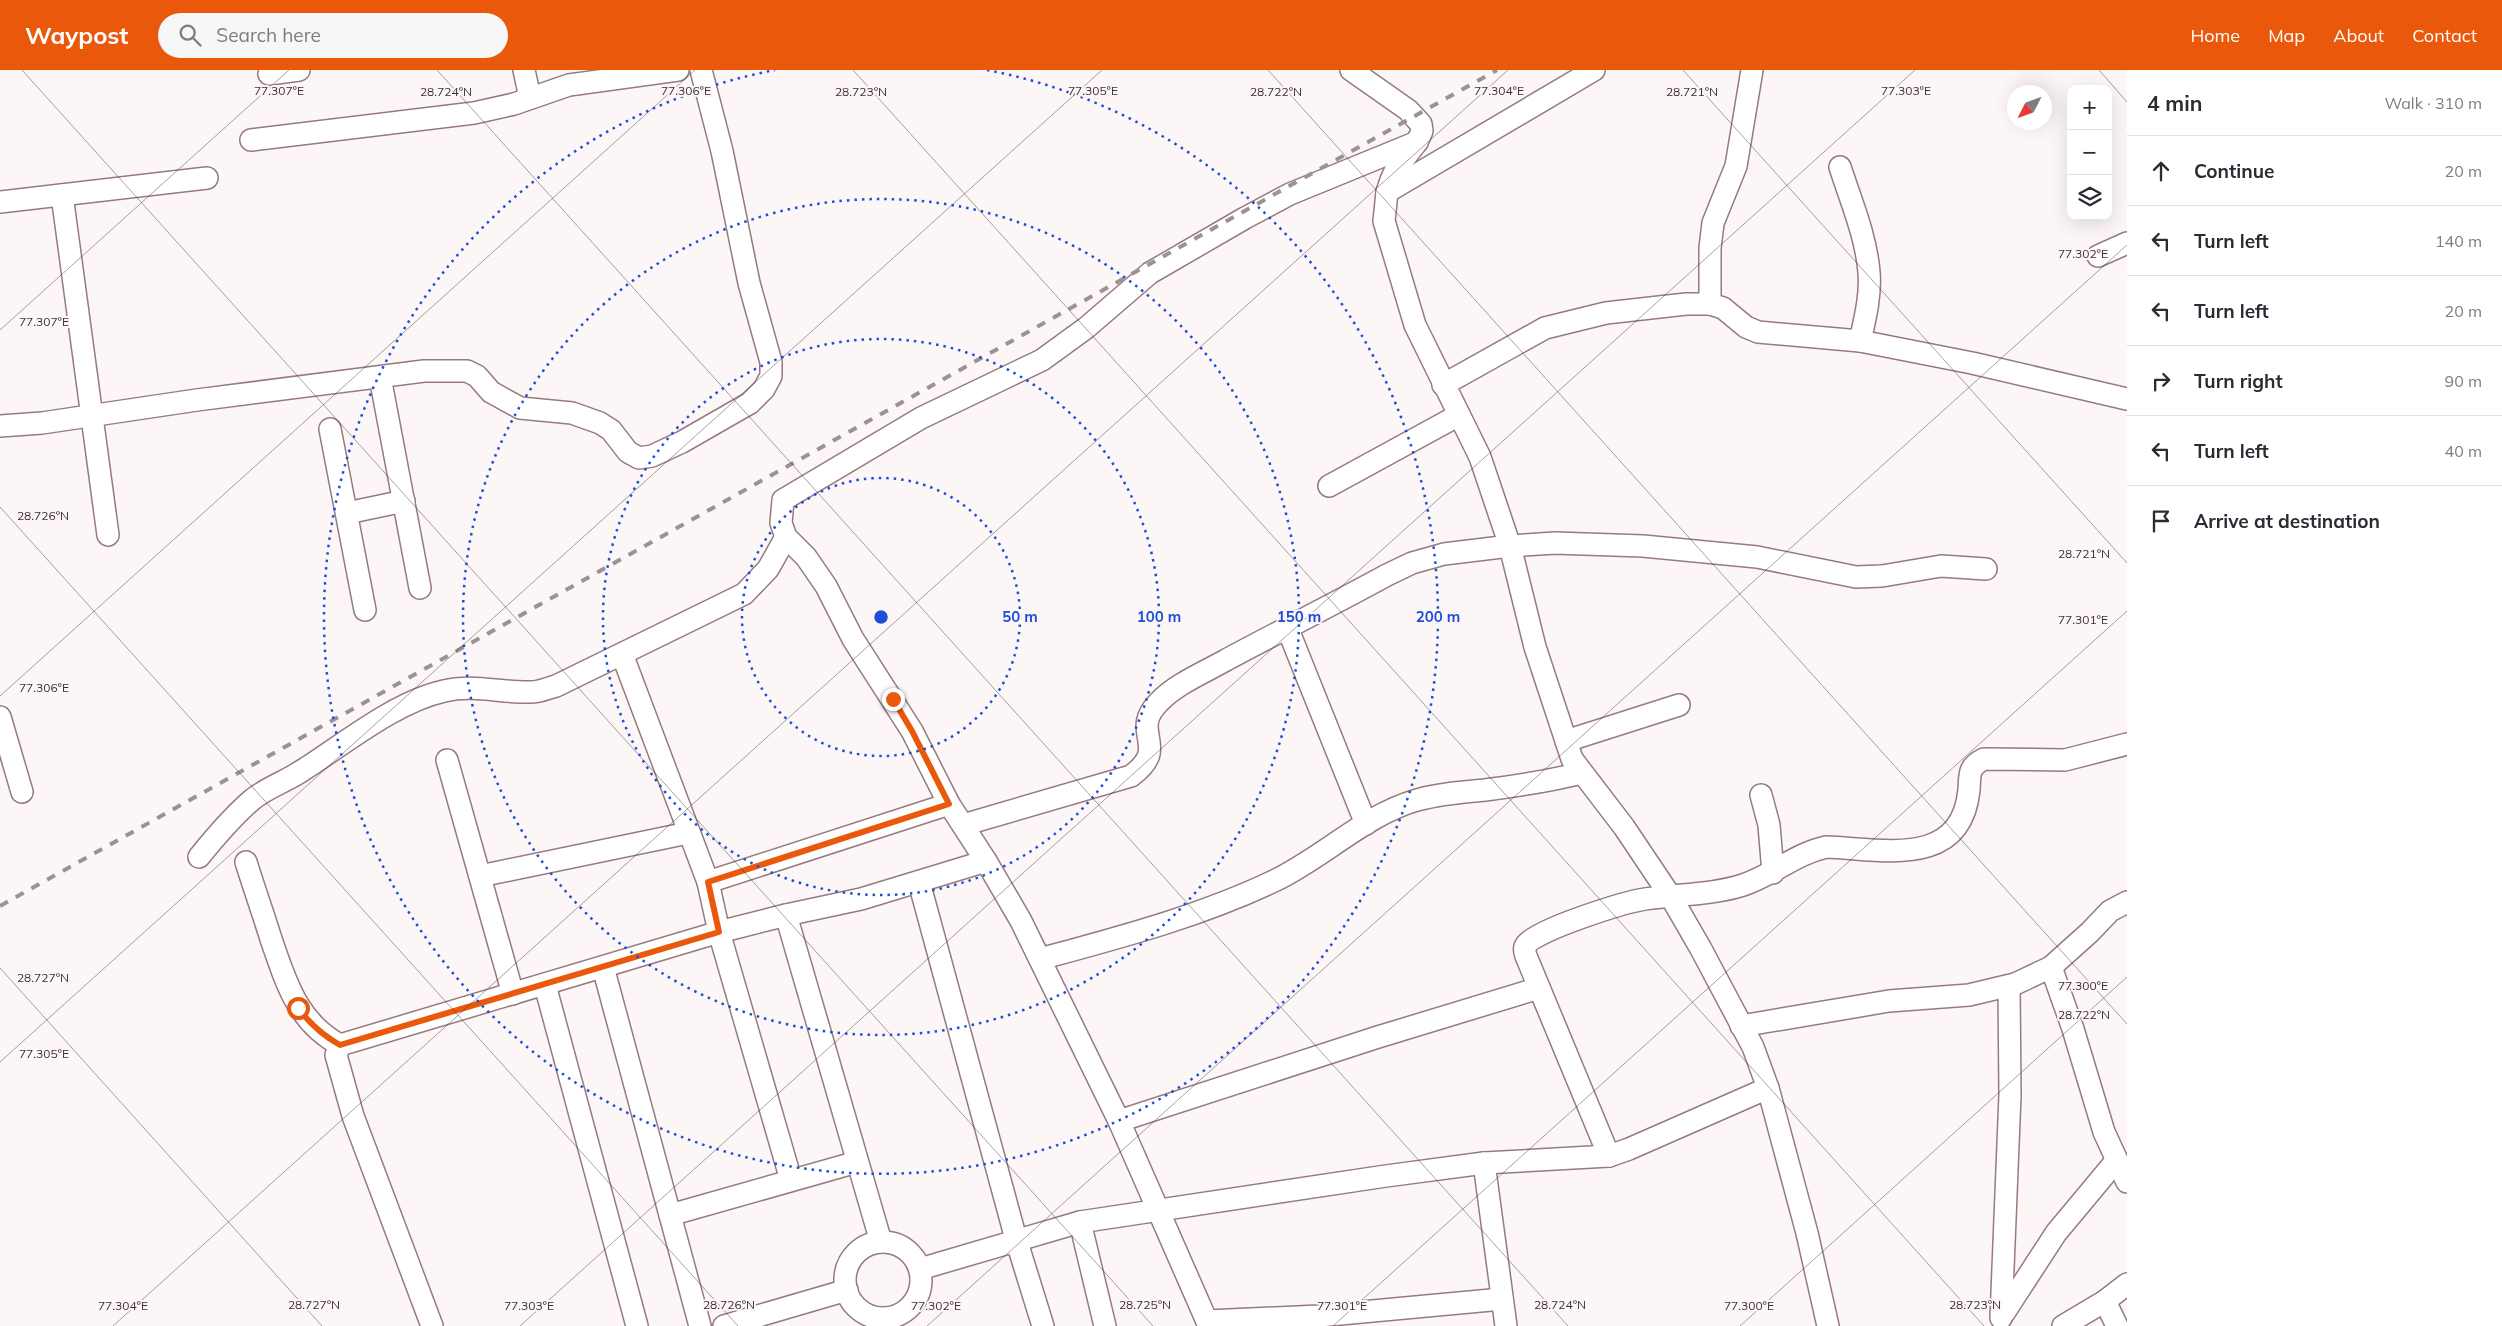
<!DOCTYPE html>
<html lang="en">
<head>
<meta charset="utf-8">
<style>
	body { margin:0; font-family:Mulish,sans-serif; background:#f7f7f7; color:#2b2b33 }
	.controls { position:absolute; right:15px; top:15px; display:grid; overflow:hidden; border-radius:10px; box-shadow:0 5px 20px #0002 }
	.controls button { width:45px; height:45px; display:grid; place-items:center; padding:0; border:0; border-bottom:1px solid #e1e1e2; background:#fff; color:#2b2b33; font:25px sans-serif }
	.compass { position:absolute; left:2007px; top:15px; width:45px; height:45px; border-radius:50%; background:#fff; box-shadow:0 5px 20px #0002; rotate:228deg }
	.stop { position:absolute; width:15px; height:15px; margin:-11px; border:4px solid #ea580c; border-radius:50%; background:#fff }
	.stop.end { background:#ea580c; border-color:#fff; box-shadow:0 1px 5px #0008 }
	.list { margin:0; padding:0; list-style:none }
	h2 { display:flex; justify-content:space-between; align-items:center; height:65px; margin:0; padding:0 20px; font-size:21px }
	h2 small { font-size:16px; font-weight:400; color:#7c7c81 }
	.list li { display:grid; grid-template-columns:32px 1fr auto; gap:15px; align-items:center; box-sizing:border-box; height:70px; padding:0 20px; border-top:1px solid #e1e1e2 }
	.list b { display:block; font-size:19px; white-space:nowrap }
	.list em { font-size:16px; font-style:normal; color:#7c7c81 }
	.icon { flex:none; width:28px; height:28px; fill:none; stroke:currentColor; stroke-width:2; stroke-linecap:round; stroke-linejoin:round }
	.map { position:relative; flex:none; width:2127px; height:1256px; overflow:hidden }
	header { display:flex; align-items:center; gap:30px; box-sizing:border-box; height:70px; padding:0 25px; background:#ea580c; color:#fff }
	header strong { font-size:24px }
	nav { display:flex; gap:28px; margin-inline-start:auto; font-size:18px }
	.search { width:350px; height:45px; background:#f7f7f7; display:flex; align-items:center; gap:12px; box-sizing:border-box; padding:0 18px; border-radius:28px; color:#7c7c81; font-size:19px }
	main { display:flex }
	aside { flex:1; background:#fff }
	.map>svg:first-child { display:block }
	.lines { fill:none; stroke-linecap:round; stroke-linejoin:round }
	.street-casing { stroke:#977a7f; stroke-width:24 }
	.street { stroke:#fff; stroke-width:21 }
	.rail { stroke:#9b9293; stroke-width:4; stroke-dasharray:9 9; stroke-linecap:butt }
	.route { stroke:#ea580c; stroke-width:6 }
	.ticks { fill:none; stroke:#3d3032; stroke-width:1; stroke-opacity:0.45 }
	.ring { fill:none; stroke:#1d4ed8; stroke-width:2.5; stroke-dasharray:2.5 5 }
	.ticks-label { font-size:12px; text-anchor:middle; fill:#3d3032; stroke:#fcf6f7; stroke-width:4; stroke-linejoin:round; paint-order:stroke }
	.centre { fill:#1d4ed8; stroke:#fcf6f7; stroke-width:2.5 }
	.ring-label { font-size:15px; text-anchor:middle; font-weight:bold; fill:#1d4ed8; stroke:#fcf6f7; stroke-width:4; stroke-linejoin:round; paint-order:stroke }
</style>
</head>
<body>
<header>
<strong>Waypost</strong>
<div class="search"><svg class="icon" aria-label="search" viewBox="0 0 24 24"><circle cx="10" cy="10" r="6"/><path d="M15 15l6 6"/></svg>Search here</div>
<nav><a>Home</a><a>Map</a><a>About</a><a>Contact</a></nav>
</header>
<main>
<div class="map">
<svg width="2127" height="1256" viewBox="0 0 2127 1256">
	<rect width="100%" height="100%" fill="#fcf6f7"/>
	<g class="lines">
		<defs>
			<g id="street">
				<polyline points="524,0 530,28"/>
				<polyline points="1351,0 1408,40 1421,54 1422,61 1417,72 1396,99 1391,110 1387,122 1384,151 1415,255 1480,387 1510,476 1535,577 1572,689 1624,757 1671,827 1701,879 1753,977 1768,1018 1807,1163 1828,1256"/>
				<polyline points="269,4 299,0"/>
				<polyline points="251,70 474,43 514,34 569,15 678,0"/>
				<path d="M 1840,97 C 1851,131 1866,166 1869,202 C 1871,225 1865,249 1860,271"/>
				<polyline points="1387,122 1594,0"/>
				<polyline points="62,125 108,465"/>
				<polyline points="0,132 207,108"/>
				<polyline points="2098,186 2127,173"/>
				<polyline points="1710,234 1710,178 1713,153 1736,96 1752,0"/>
				<polyline points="380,307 420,518"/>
				<polyline points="1443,315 1545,258 1606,243 1686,234 1710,234 1723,238 1746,257 1758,262 1860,271 1972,293 2127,329"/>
				<polyline points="0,356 42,353 197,330 424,301 467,301 477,306 491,322 520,338 572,343 600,353 611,360 628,382 639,388 652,386 682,372 750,333 764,319 771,306 771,292 749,213 722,81 701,0"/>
				<polyline points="330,359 365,540"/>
				<polyline points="1329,416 1459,345"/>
				<polyline points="347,443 404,431"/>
				<polyline points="1287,557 1366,754"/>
				<polyline points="622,584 708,812 719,862 791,1110"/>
				<polyline points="0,647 22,722"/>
				<polyline points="1566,671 1679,635"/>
				<polyline points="447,690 513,924"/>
				<polyline points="1761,725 1769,755 1773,803"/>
				<path d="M 963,755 L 1131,706 C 1172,676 1128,663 1159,632 C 1176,614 1205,602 1226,590 C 1280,561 1334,534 1387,505 L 1412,493 L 1444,484 L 1510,476 L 1555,473 L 1643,476 L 1757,487 L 1856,507 L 1882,506 L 1941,496 L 1986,499"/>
				<path d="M 199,787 C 216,766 233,746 253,729 C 268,717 287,711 303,700 C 344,674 395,632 444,621 C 473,614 502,623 531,622 C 540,622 548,618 556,616 L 744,524 L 768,499 L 786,467"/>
				<path d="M 246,792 C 254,818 263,843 271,869 C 286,912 297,952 340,975"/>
				<polyline points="480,806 688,763"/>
				<polyline points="708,812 949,734"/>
				<polyline points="919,812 1016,1169 1043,1256"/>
				<polyline points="786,845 881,1172"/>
				<path d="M 1040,889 C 1121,867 1201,846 1276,810 C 1325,786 1365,745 1417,730 C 1439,724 1462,722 1485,720 C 1517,716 1549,711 1581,703"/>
				<polyline points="603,897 700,1256"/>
				<polyline points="2051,897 2073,959 2104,1062 2127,1112"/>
				<polyline points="545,915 637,1256"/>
				<polyline points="1741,956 1889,931 1969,925 2015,914 2051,897 2090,862 2110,841 2127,832"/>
				<polyline points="1119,1051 1378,967 1539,918"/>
				<path d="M 1609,1086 L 1526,886 C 1525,882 1523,879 1526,875 C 1535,860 1625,832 1645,829 C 1678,824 1712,825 1743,815 C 1773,805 1795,784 1826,777 C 1883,779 1961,799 1969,720 C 1970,704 1968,697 1984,689 L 2065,690 L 2127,674"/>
				<polyline points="1484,1093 1506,1256"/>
				<polyline points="670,1145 857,1092"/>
				<polyline points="1080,1152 1105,1256"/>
				<circle cx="883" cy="1210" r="38"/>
				<polyline points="920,1199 1080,1152 1386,1106 1484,1093 1609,1086 1629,1079 1768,1018"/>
				<polyline points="2105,1231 2117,1256"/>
				<polyline points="2004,1243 2056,1163 2116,1091"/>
				<polyline points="2001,1248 2010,1025 2009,916"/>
				<polyline points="1207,1251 1319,1246 1502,1229"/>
				<polyline points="432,1256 353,1046 336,985 340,975 719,862 786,845 861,829 986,791"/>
				<polyline points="724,1256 847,1220"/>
				<polyline points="1209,1256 1119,1051 1021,851 986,791 949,734 912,661 853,569 826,516 806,487 786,467 781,453 783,430 921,348 1042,290 1086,258 1150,203 1245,148 1290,124 1417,72"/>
				<polyline points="2063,1256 2105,1231 2127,1214"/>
			</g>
		</defs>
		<use href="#street" class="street-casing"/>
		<use href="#street" class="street"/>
		<polyline class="rail" points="0,836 1497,0"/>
	</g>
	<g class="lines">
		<path class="route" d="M 298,938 C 310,954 322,965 340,975 L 719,862 L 708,812 L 949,734 L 912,661 L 893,629"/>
	</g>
	<path class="ticks" d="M 22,0 L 1153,1256M 437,0 L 1568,1256M 853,0 L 1984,1256M 1268,0 L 2127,954M 1683,0 L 2127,493M 2099,0 L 2127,32M 0,260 L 289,0M 0,437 L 738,1256M 0,626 L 695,0M 0,898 L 322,1256M 0,992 L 1102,0M 113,1256 L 1508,0M 520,1256 L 1915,0M 927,1256 L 2127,175M 1333,1256 L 2127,541M 1740,1256 L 2127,907"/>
	<g class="ring">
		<circle cx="881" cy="547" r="139"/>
		<circle cx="881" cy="547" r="278"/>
		<circle cx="881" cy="547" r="418"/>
		<path d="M987 0A557 557 0 1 1 775 0"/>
	</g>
	<g class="ticks-label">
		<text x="279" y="25">77.307°E</text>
		<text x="686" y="25">77.306°E</text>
		<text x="1093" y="25">77.305°E</text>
		<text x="1906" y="25">77.303°E</text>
		<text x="1499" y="25">77.304°E</text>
		<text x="446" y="26">28.724°N</text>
		<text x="1692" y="26">28.721°N</text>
		<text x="861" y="26">28.723°N</text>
		<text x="1276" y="26">28.722°N</text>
		<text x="2083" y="188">77.302°E</text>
		<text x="44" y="256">77.307°E</text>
		<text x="43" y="450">28.726°N</text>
		<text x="2084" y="488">28.721°N</text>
		<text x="2083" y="554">77.301°E</text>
		<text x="44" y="622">77.306°E</text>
		<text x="43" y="912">28.727°N</text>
		<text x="2083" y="920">77.300°E</text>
		<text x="2084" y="949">28.722°N</text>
		<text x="44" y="988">77.305°E</text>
		<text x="314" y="1239">28.727°N</text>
		<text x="729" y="1239">28.726°N</text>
		<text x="1145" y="1239">28.725°N</text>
		<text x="1560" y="1239">28.724°N</text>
		<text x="1975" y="1239">28.723°N</text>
		<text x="123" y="1240">77.304°E</text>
		<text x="529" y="1240">77.303°E</text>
		<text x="936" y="1240">77.302°E</text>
		<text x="1342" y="1240">77.301°E</text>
		<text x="1749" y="1240">77.300°E</text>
	</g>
	<circle cx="881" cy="547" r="8" class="centre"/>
	<g class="ring-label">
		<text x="1020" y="552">50 m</text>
		<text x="1159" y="552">100 m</text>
		<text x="1299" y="552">150 m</text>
		<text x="1438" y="552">200 m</text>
	</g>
</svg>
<div class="controls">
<button>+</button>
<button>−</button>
<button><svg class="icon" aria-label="layers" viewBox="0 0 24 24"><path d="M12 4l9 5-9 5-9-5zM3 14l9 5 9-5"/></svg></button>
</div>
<svg class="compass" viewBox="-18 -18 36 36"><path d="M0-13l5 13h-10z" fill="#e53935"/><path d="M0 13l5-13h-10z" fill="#7c7c81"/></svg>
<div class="stop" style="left:298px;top:938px"></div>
<div class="stop end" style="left:893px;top:629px"></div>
</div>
<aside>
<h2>4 min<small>Walk · 310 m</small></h2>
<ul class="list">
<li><svg class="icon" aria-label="ahead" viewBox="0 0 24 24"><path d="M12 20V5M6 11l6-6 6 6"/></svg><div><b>Continue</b></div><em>20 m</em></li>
<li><svg class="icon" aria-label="left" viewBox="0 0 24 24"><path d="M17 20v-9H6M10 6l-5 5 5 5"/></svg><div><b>Turn left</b></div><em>140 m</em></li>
<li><svg class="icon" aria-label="left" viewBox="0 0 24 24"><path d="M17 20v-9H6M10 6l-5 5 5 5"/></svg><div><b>Turn left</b></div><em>20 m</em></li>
<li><svg class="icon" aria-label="right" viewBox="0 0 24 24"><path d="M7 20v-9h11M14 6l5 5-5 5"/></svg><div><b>Turn right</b></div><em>90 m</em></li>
<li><svg class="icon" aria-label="left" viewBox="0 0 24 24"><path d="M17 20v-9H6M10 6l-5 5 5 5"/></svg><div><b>Turn left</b></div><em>40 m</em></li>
<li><svg class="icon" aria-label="arrive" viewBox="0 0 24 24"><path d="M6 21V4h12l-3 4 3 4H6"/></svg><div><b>Arrive at destination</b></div></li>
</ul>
</aside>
</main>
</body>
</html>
